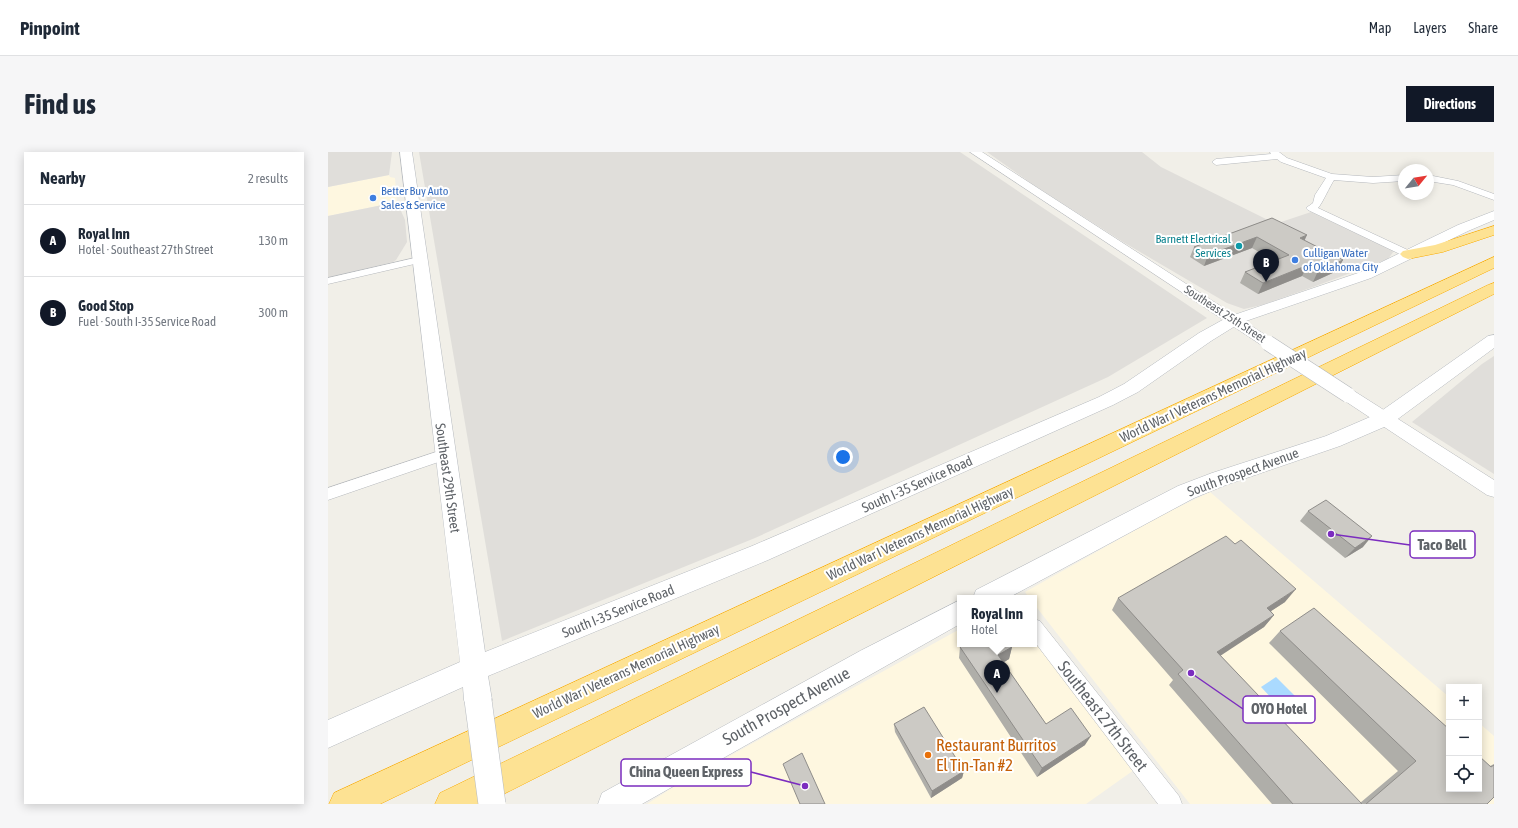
<!DOCTYPE html>
<html lang="en">
<head>
<meta charset="utf-8">
<style>
	body { margin:0; font-family:"Asap Condensed",sans-serif; background:#f6f6f7; color:#1f2937 }
	.controls { position:absolute; right:12px; bottom:12px; display:grid; overflow:hidden; border-radius:0px; box-shadow:0 2px 10px #0003 }
	.controls button { width:36px; height:36px; display:grid; place-items:center; padding:0; border:0; border-bottom:1px solid #e0e1e3; background:#fff; color:#1f2937; font:20px sans-serif }
	.compass { position:absolute; left:1070px; top:12px; width:36px; height:36px; border-radius:50%; background:#fff; box-shadow:0 2px 10px #0003; rotate:60deg }
	.you { position:absolute; left:515px; top:305px; width:14px; height:14px; margin:-10px; border:3px solid #fff; border-radius:50%; background:#1a73e8; box-shadow:0 0 0 6px #1a73e833 }
	.badge { display:grid; place-items:center; width:26px; height:26px; border-radius:50%; background:#111827; color:#fff; font-size:13px; font-weight:700 }
	.pin { position:absolute; translate:-50% -33px; filter:drop-shadow(0 1px 2px #0008) }
	.pin::after { content:''; position:absolute; top:21px; width:14px; height:12px; background:inherit; clip-path:polygon(0 0,100% 0,50% 100%) }
	.popup { position:absolute; left:629px; top:443px; width:80px; height:52px; box-sizing:border-box; display:grid; place-content:center; border-radius:0px; background:#fff; filter:drop-shadow(0 1px 3px #0005); font-size:13px; white-space:nowrap; color:#747a83 }
	.popup b { font-size:15px; color:#1f2937 }
	.popup::after { content:''; position:absolute; left:50%; top:100%; margin-left:-8px; border:8px solid transparent; border-top-color:#fff }
	.list { margin:0; padding:0; list-style:none }
	h2 { display:flex; justify-content:space-between; align-items:center; height:52px; margin:0; padding:0 16px; font-size:17px }
	h2 small { font-size:13px; font-weight:400; color:#747a83 }
	.list li { display:grid; grid-template-columns:26px 1fr auto; gap:12px; align-items:center; box-sizing:border-box; height:72px; padding:0 16px; border-top:1px solid #e0e1e3 }
	.list b { display:block; font-size:15px; white-space:nowrap }
	.list p { margin:0; font-size:13px; white-space:nowrap; color:#747a83 }
	.list em { font-size:13px; font-style:normal; color:#747a83 }
	.icon { flex:none; width:22px; height:22px; fill:none; stroke:currentColor; stroke-width:2; stroke-linecap:round; stroke-linejoin:round }
	.map { position:relative; flex:none; width:1166px; height:652px; overflow:hidden; border-radius:0px }
	header { display:flex; align-items:center; gap:24px; box-sizing:border-box; height:56px; padding:0 20px; background:#fff; border-bottom:1px solid #e0e1e3 }
	header strong { font-size:19px }
	nav { display:flex; gap:22px; margin-inline-start:auto; font-size:14px }
	.intro { display:flex; align-items:center; justify-content:space-between; box-sizing:border-box; height:96px; padding:0 24px }
	h1 { margin:0; font-size:28px }
	.button { padding:10px 18px; border-radius:0px; background:#111827; color:#fff; font-size:14px; font-weight:700 }
	main { display:flex; gap:24px; padding:0 24px }
	aside { flex:1; background:#fff; border-radius:0px; box-shadow:0 2px 10px #0003 }
	.map>svg:first-child { display:block }
	.commercial { fill:#fef7e0 }
	.industrial { fill:#e0deda }
	.water { fill:#aadaff }
	.lines { fill:none; stroke-linecap:round; stroke-linejoin:round }
	.minor-casing { stroke:#b5b8bc; stroke-width:1 }
	.tertiary-casing { stroke:#b5b8bc; stroke-width:1 }
	.secondary-casing { stroke:#b6babf; stroke-width:1 }
	.motorway-casing { stroke:#f9ab00; stroke-width:1 }
	.minor { fill:#fff; fill-rule:evenodd }
	.tertiary { fill:#fff; fill-rule:evenodd }
	.secondary { fill:#fff; fill-rule:evenodd }
	.motorway { fill:#fde293; fill-rule:evenodd }
	.tertiary-bridge-casing { stroke:#b5b8bc; stroke-width:16; stroke-linecap:butt }
	.secondary-bridge-casing { stroke:#b6babf; stroke-width:28; stroke-linecap:butt }
	.tertiary-bridge { stroke:#fff; stroke-width:15 }
	.secondary-bridge { stroke:#fff; stroke-width:27 }
	.wall { fill:#afaea9 }
	.shaded-wall { fill:#8f8d8a }
	.building { fill:#cccac5; stroke:#8f8d8a }
	.shop-dot { fill:#3f7fe0; stroke:#fff; stroke-width:1.5 }
	.culture-dot { fill:#0f9aa8; stroke:#fff; stroke-width:1.5 }
	.food-dot { fill:#e8710a; stroke:#fff; stroke-width:1.5 }
	.labels { text-anchor:middle; dominant-baseline:central; stroke-width:4; stroke-linejoin:round; paint-order:stroke }
	.far-shop-label { font-size:12px; fill:#366cbe; stroke:#fff; text-anchor:start }
	.far-culture-label { font-size:12px; fill:#0d838f; stroke:#fff; text-anchor:end }
	.far-street-label { font-size:12px; fill:#5f6368; stroke:#fff }
	.street-label { font-size:14px; fill:#5f6368; stroke:#fff }
	.near-street-label { font-size:17px; fill:#5f6368; stroke:#fff }
	.near-food-label { font-size:17px; fill:#c56008; stroke:#fff; text-anchor:start }
	.leader { fill:none; stroke:#7b2cbf; stroke-width:1.5 }
	.callout-dot { fill:#7b2cbf; stroke:#fff; stroke-width:1.5 }
	.callout { fill:#fff; stroke:#7b2cbf; stroke-width:1.5 }
	.callout-label { font-size:15px; text-anchor:middle; font-weight:bold; fill:#5f6368 }
</style>
</head>
<body>
<header>
<strong>Pinpoint</strong>
<nav><a>Map</a><a>Layers</a><a>Share</a></nav>
</header>
<div class="intro"><h1>Find us</h1><a class="button">Directions</a></div>
<main>
<aside>
<h2>Nearby<small>2 results</small></h2>
<ul class="list">
<li><span class="badge">A</span><div><b>Royal Inn</b><p>Hotel · Southeast 27th Street</p></div><em>130 m</em></li>
<li><span class="badge">B</span><div><b>Good Stop</b><p>Fuel · South I-35 Service Road</p></div><em>300 m</em></li>
</ul>
</aside>
<div class="map">
<svg width="1166" height="652" viewBox="0 0 1166 652">
	<rect width="100%" height="100%" fill="#f1efe8"/>
	<g class="commercial">
		<polygon points="61,23 62,25 67,26 69,50 0,64 0,35"/>
		<polygon points="882,340 1121,545 1121,637 1151,637 1151,571 1166,584 1166,652 862,652 706,452 706,446 701,446 697,440 836,362"/>
		<polygon points="632,477 632,492 706,492 706,489 806,618 758,652 319,652 347,634"/>
	</g>
	<g class="industrial">
		<polygon points="0,0 64,0 61,23 0,35"/>
		<polygon points="91,0 632,0 879,166 780,225 427,386 174,489"/>
		<polygon points="659,0 814,0 833,15 942,69 950,71 983,60 1066,99 1060,107 985,135 934,153 916,157 899,151 795,90 704,32"/>
		<polygon points="69,50 77,68 79,90 68,108 65,110 0,126 0,64"/>
		<polygon points="1166,204 1166,322 1084,270 1154,212"/>
	</g>
	<polygon class="water" points="948,525 983,560 968,572 933,535"/>
	<g class="lines">
		<defs>
			<g id="minor">
				<path d="M 942,0 L 951,0 L 959,6 L 1004,22 L 1045,25 L 1076,23 L 1076,29 L 1045,31 L 1006,28 C 1002,34 994,52 990,56 L 1084,100 L 1085,102 L 1084,104 L 1076,104 L 980,58 L 978,56 L 985,51 L 987,43 L 998,26 L 953,10 L 949,7 L 888,13 L 884,10 L 888,7 L 943,2 Z"/>
				<polygon points="1100,23 1130,29 1166,42 1166,48 1125,33 1100,29"/>
				<polygon points="91,105 96,108 95,110 0,132 0,126"/>
				<polygon points="117,297 122,298 124,302 122,306 0,348 0,336"/>
				<polygon points="706,467 712,469 851,644 854,652 830,652 706,489"/>
			</g>
			<g id="tertiary">
				<polygon points="642,0 654,0 945,188 948,191 945,194 940,196 935,194"/>
				<polygon points="1020,237 1026,239 1166,328 1166,345 1159,343 1014,247 1012,243 1014,239"/>
			</g>
			<g id="secondary">
				<polygon points="72,0 84,0 157,500 424,394 771,245 796,232 871,181 900,165 1033,120 1130,73 1166,59 1166,68 1140,79 1043,126 912,171 883,189 810,240 785,253 440,408 160,524 164,548 160,558 150,561 140,558 136,548 135,535 0,596 0,568 132,510"/>
				<polygon points="1166,183 1166,196 1063,272 1012,294 898,333 866,346 680,446 645,446 648,438 850,334 884,321 998,284 1049,262 1160,184"/>
				<polygon points="632,448 632,472 314,652 270,652 274,641 532,499"/>
			</g>
			<g id="motorway">
				<polygon points="1166,74 1166,83 1115,100 1080,107 1075,105 1072,102 1075,99 1107,93"/>
				<polygon points="1166,105 1166,116 52,652 1,652 6,641"/>
				<polygon points="1166,131 1166,142 156,652 107,652 112,641 1160,133"/>
			</g>
		</defs>
		<use href="#minor" class="minor-casing"/>
		<use href="#tertiary" class="tertiary-casing"/>
		<use href="#secondary" class="secondary-casing"/>
		<use href="#motorway" class="motorway-casing"/>
		<use href="#minor" class="minor"/>
		<use href="#tertiary" class="tertiary"/>
		<use href="#secondary" class="secondary"/>
		<use href="#motorway" class="motorway"/>
		<defs>
			<polyline id="tertiary-bridge" points="940,191 1020,243"/>
			<polyline id="secondary-bridge" points="150,548 164,652"/>
		</defs>
		<use href="#tertiary-bridge" class="tertiary-bridge-casing"/>
		<use href="#secondary-bridge" class="secondary-bridge-casing"/>
		<use href="#tertiary-bridge" class="tertiary-bridge"/>
		<use href="#secondary-bridge" class="secondary-bridge"/>
	</g>
	<g class="wall">
		<polygon points="944,66 976,88 1009,119 985,130 974,124 930,142 912,131 917,120 947,109 924,96 876,114 862,105 866,95"/>
		<polygon points="980,359 1035,395 1017,406 972,369"/>
		<polygon points="790,446 957,450 943,459 946,463 936,475 892,503 1032,651 1070,619 941,491 952,479 1162,614 1166,612 1166,645 1159,652 944,652 841,533 845,528 784,458"/>
		<polygon points="632,495 684,495 681,507 675,511 718,572 757,593 709,625 631,506"/>
		<polygon points="566,572 636,619 634,626 603,646 567,580"/>
	</g>
	<g class="shaded-wall">
		<polygon points="979,83 974,94 972,86"/>
		<polygon points="929,85 924,96 876,114 880,103"/>
		<polygon points="1015,108 1009,119 985,130 990,119"/>
		<polygon points="980,113 974,124 930,142 935,131"/>
		<polygon points="1044,384 1035,395 1017,406 1027,396"/>
		<polygon points="968,437 957,450 929,468 939,456"/>
		<polygon points="946,463 936,475 880,512 889,500"/>
		<polygon points="684,495 681,507 667,515 670,503"/>
		<polygon points="763,584 757,593 709,625 714,616"/>
		<polygon points="636,619 634,626 603,646 604,639"/>
	</g>
	<g class="building">
		<polygon points="944,66 979,83 972,86 1015,108 990,119 980,113 935,131 917,120 961,103 929,85 880,103 866,95"/>
		<polygon points="998,348 1044,384 1027,396 980,359"/>
		<polygon points="898,384 907,392 913,388 968,437 939,456 946,463 889,500 1034,652 965,652 850,522 855,518 790,446"/>
		<polygon points="986,456 1121,577 1121,637 1151,637 1151,604 1163,615 1166,613 1166,645 1159,652 1038,652 1088,609 952,479"/>
		<polygon points="637,492 682,492 684,495 670,503 718,572 743,556 763,584 714,616 632,495"/>
		<polygon points="596,555 636,619 604,639 566,572"/>
		<polygon points="474,601 497,652 472,652 455,612"/>
	</g>
	<g class="shop-dot">
		<circle cx="45" cy="46" r="4"/>
		<circle cx="967" cy="108" r="4"/>
	</g>
	<circle class="culture-dot" cx="911" cy="94" r="4"/>
	<circle class="food-dot" cx="600" cy="603" r="4"/>
	<g class="labels">
		<g class="far-shop-label">
			<text x="53" y="39">Better Buy Auto<tspan x="53" dy="14">Sales &amp; Service</tspan></text>
			<text x="975" y="101">Culligan Water<tspan x="975" dy="14">of Oklahoma City</tspan></text>
		</g>
		<g class="far-culture-label">
			<text x="903" y="87">Barnett Electrical<tspan x="903" dy="14">Services</tspan></text>
		</g>
		<g class="far-street-label">
			<text transform="translate(897 162) rotate(33)">Southeast 25th Street</text>
		</g>
		<g class="street-label">
			<text transform="translate(885 243) rotate(-25)">World War I Veterans Memorial Highway</text>
			<text transform="translate(915 320) rotate(-20)">South Prospect Avenue</text>
			<text transform="translate(120 326) rotate(82)">Southeast 29th Street</text>
			<text transform="translate(589 332) rotate(-24)">South I-35 Service Road</text>
			<text transform="translate(592 381) rotate(-25)">World War I Veterans Memorial Highway</text>
			<text transform="translate(290 459) rotate(-22)">South I-35 Service Road</text>
			<text transform="translate(298 519) rotate(-25)">World War I Veterans Memorial Highway</text>
		</g>
		<g class="near-street-label">
			<text transform="translate(458 554) rotate(-29)">South Prospect Avenue</text>
			<text transform="translate(775 564) rotate(52)">Southeast 27th Street</text>
		</g>
		<g class="near-food-label">
			<text x="608" y="593">Restaurant Burritos<tspan x="608" dy="20">El Tin-Tan #2</tspan></text>
		</g>
	</g>
	<path class="leader" d="M1003 382L1082 393M863 521L915 557M477 634L423 620"/>
	<g class="callout-dot">
		<circle cx="1003" cy="382" r="4"/>
		<circle cx="863" cy="521" r="4"/>
		<circle cx="477" cy="634" r="4"/>
	</g>
	<g class="callout">
		<rect x="1082" y="379" width="65" height="27" rx="4"/>
		<rect x="915" y="544" width="72" height="27" rx="4"/>
		<rect x="293" y="607" width="130" height="27" rx="4"/>
	</g>
	<g class="callout-label">
		<text x="1114" y="398">Taco Bell</text>
		<text x="951" y="562">OYO Hotel</text>
		<text x="358" y="625">China Queen Express</text>
	</g>
</svg>
<div class="controls">
<button>+</button>
<button>−</button>
<button><svg class="icon" aria-label="locate" viewBox="0 0 24 24"><circle cx="12" cy="12" r="6"/><path d="M12 2v4M12 18v4M2 12h4M18 12h4"/></svg></button>
</div>
<svg class="compass" viewBox="-18 -18 36 36"><path d="M0-13l5 13h-10z" fill="#e53935"/><path d="M0 13l5-13h-10z" fill="#747a83"/></svg>
<div class="you"></div>
<div class="pin badge" style="left:669px;top:541px">A</div>
<div class="popup"><b>Royal Inn</b>Hotel</div>
<div class="pin badge" style="left:938px;top:130px">B</div>
</div>
</main>
</body>
</html>
